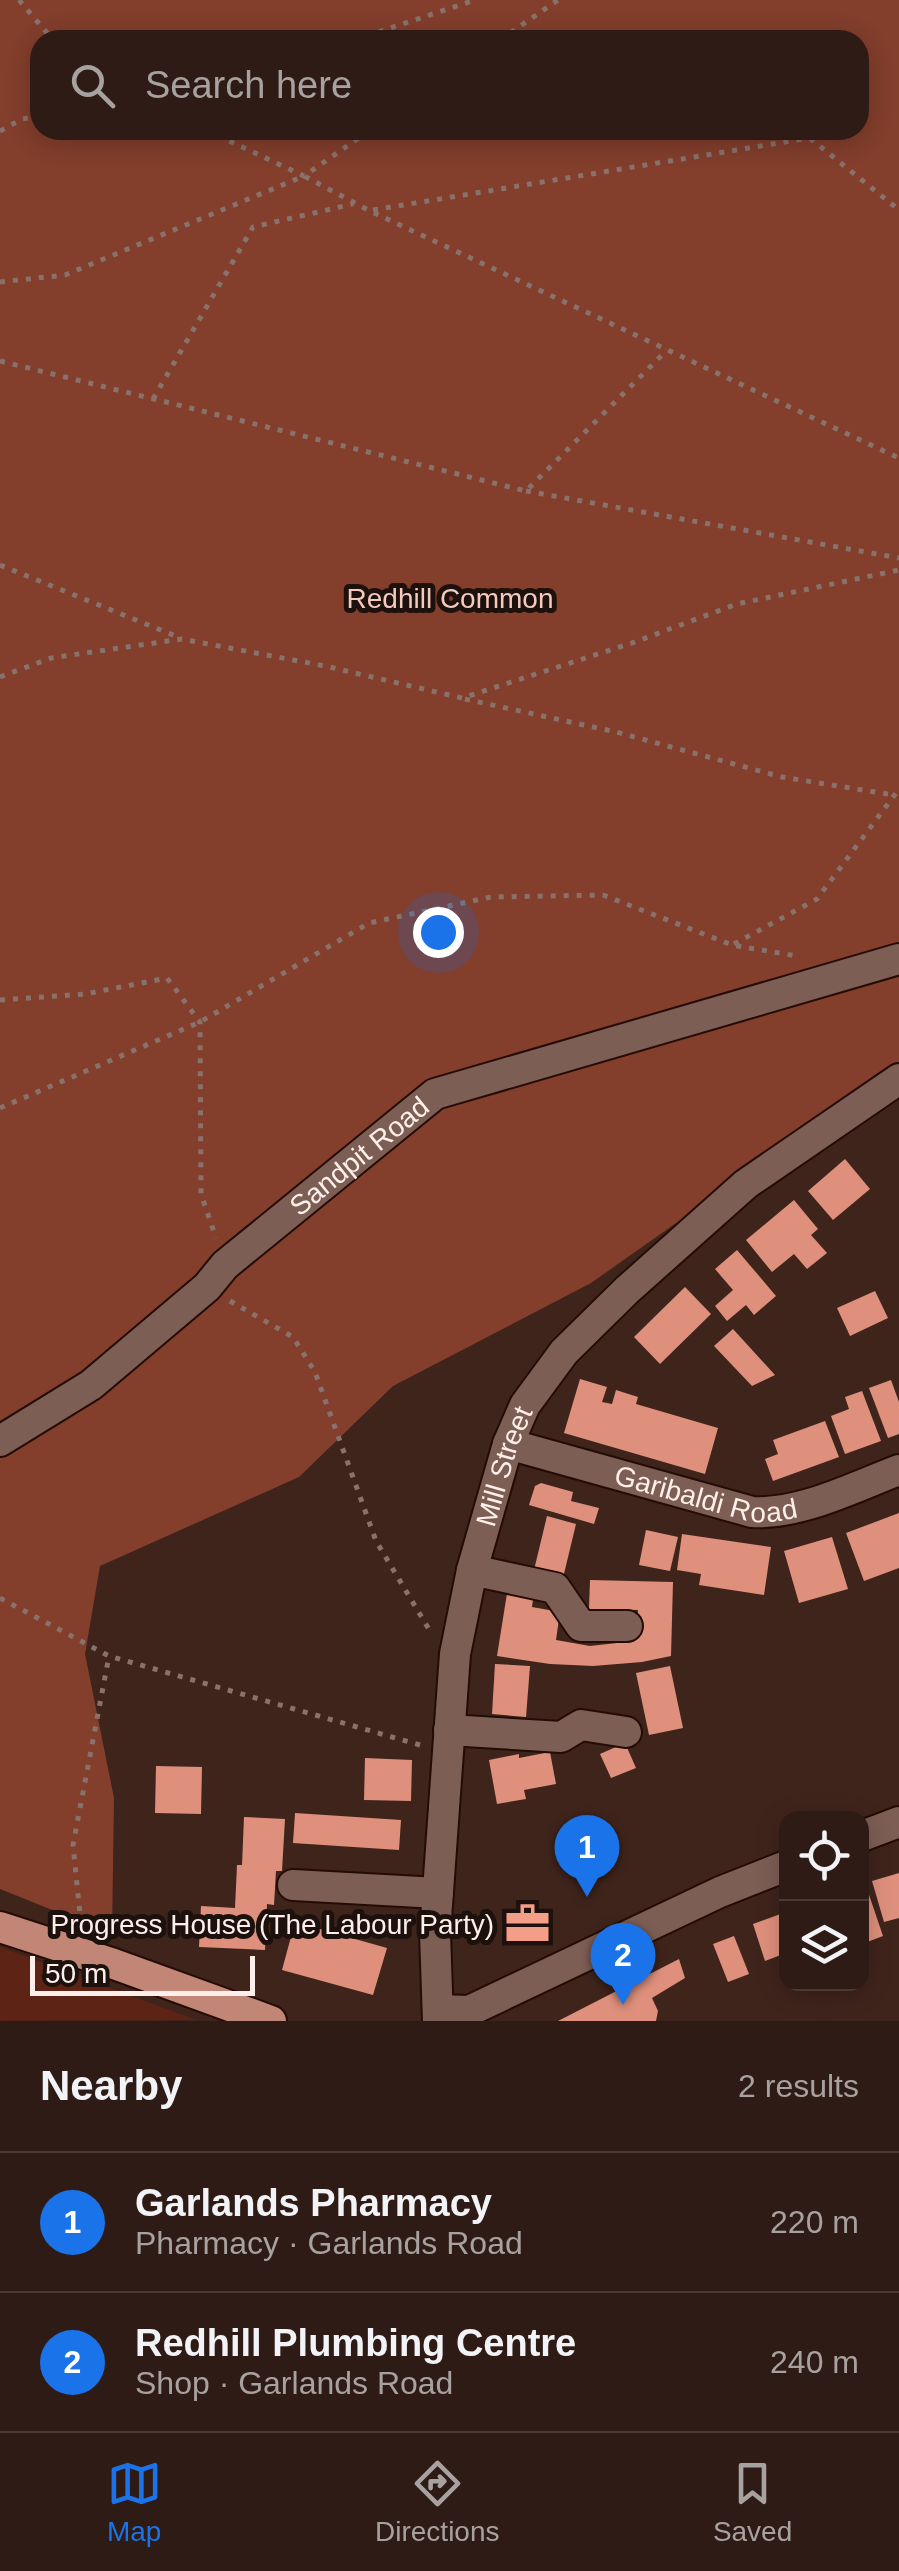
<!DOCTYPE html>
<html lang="en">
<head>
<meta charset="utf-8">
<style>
	body { margin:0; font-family:Helvetica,sans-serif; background:#3b2822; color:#f1f3f6 }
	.controls { position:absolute; right:30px; bottom:30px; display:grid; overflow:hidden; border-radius:20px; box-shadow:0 5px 25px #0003 }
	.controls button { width:90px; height:90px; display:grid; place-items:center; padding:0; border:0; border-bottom:2px solid #4a3934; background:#2f1b15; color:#f1f3f6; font:50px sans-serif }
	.scale { position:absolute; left:30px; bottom:25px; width:225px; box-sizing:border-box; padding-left:10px; border:5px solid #feefea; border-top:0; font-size:28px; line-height:35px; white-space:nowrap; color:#feefea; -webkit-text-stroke:8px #1d110d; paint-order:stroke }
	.you { position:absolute; left:438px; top:932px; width:35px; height:35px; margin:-25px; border:8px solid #fff; border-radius:50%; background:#1a73e8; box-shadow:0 0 0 15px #1a73e833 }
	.badge { display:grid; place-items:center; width:65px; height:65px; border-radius:50%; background:#1a73e8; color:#fff; font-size:32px; font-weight:700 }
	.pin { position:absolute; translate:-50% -82px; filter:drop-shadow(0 2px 5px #0008) }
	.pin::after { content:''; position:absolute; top:52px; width:35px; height:30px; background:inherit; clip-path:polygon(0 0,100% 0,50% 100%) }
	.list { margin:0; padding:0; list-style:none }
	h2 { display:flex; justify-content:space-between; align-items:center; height:130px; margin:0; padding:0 40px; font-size:42px }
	h2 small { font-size:32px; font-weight:400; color:#a7a1a0 }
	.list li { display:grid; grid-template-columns:65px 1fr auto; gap:30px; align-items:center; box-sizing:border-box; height:140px; padding:0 40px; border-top:2px solid #4a3934 }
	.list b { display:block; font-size:38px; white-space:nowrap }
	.list p { margin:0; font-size:32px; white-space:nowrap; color:#a7a1a0 }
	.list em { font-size:32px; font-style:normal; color:#a7a1a0 }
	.icon { flex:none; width:55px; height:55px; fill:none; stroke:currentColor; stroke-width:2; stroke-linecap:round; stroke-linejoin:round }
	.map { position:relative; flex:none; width:899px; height:2021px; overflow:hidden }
	.search { position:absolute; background:#2f1b15; box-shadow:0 5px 25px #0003; left:30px; right:30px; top:30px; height:110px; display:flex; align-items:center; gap:25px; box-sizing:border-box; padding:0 35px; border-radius:30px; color:#a7a1a0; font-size:38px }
	.sheet { height:410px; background:#2f1b15 }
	nav { display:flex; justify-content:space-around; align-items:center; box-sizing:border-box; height:140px; border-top:2px solid #4a3934; background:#2f1b15; font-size:28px; color:#a7a1a0 }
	nav a { display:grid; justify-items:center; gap:5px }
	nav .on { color:#1a73e8 }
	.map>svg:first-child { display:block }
	.green { fill:#5d2314 }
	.forest { fill:#833e2c; fill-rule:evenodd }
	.building { fill:#de907c }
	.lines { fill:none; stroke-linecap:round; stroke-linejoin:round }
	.minor-casing { stroke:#240c06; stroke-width:34 }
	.major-casing { stroke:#240c06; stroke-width:34 }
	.path { stroke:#88726b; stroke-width:5; stroke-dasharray:5 8; stroke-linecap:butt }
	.minor { stroke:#7d5e55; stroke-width:30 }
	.major { stroke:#c18675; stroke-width:30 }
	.labels { text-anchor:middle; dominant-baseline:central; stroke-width:10; stroke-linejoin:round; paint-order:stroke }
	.park-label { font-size:28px; fill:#f5cabe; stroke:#1d110d }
	.street-label { font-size:28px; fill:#feefea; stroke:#1d110d }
	.poi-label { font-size:28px; fill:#feefea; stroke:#1d110d; text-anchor:end }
</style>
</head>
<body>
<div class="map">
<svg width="899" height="2021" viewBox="0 0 899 2021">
	<rect width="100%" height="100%" fill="#3f241c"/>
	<polygon class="green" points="0,1947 196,2020 0,2021"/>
	<path class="forest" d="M 0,0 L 899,0 L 899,1066 L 591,1283 L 393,1386 L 299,1477 L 100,1566 L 85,1654 L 114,1798 L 112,1934 L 0,1889 ZM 40,40 L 859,40 L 859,130 L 40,130 Z"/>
	<g class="building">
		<polygon points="845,1159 870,1189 833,1220 808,1191"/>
		<polygon points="794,1200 818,1229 811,1235 827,1253 807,1269 794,1254 772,1272 746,1240"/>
		<polygon points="737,1250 776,1296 754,1315 746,1305 727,1321 715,1306 733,1290 715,1269"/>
		<polygon points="685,1287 711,1314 660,1364 634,1337"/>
		<polygon points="875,1291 888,1318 850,1336 837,1308"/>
		<polygon points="733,1329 775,1375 752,1386 714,1346"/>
		<polygon points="580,1379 607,1387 602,1402 612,1404 616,1390 638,1397 636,1404 718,1428 705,1474 564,1433"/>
		<polygon points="891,1380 899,1402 899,1434 888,1438 869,1388"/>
		<polygon points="862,1391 881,1441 845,1454 831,1416 849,1409 845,1397"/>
		<polygon points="825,1421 839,1457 773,1481 765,1459 778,1454 773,1440"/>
		<polygon points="541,1483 573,1492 571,1501 599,1508 594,1524 529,1505 535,1486"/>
		<polygon points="899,1513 899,1568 864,1581 846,1533"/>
		<polygon points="547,1516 576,1524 563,1578 534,1570"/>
		<polygon points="646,1530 678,1537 670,1571 639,1565"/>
		<polygon points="682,1534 771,1547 764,1595 699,1585 701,1574 677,1570"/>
		<polygon points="832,1537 848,1589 799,1603 784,1551"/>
		<polygon points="590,1580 673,1582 671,1656 642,1662 593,1666 550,1664 497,1656 508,1587 534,1592 532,1607 560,1612 556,1640 590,1646 635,1641 638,1610 589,1609"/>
		<polygon points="495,1664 530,1666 526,1717 492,1714"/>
		<polygon points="670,1666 683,1728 649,1735 636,1673"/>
		<polygon points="625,1743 636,1768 611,1778 600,1754"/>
		<polygon points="550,1752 556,1784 524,1790 526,1799 497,1804 489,1760 519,1754 519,1758"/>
		<polygon points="365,1758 412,1760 411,1801 364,1800"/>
		<polygon points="156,1766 202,1767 201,1814 155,1813"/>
		<polygon points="295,1813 401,1820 399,1850 293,1843"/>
		<polygon points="244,1817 285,1819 282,1871 276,1871 274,1905 267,1904 265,1950 199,1947 201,1906 235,1908 237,1865 242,1865"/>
		<polygon points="899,1873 899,1918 884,1922 872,1881"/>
		<polygon points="865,1883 883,1936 862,1944 862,1884"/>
		<polygon points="786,1912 786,1953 765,1961 753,1924"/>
		<polygon points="295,1922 387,1948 373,1995 282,1970"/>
		<polygon points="734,1936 749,1974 728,1982 713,1944"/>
		<polygon points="679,1959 685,1978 652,1998 658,2011 656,2021 558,2021"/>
	</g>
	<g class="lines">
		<defs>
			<g id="minor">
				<path id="s1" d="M 0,1441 L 91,1385 L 207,1287 L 225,1265 L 435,1094 L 899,959"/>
				<path id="s2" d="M 508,1444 L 752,1512 C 800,1515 854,1487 899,1470"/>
				<polyline points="472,1570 555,1588 581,1626 627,1626"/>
				<polyline points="449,1730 561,1737 581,1725 626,1732"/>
				<polyline points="862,1836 899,1822"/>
				<polyline points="293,1885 438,1893"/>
				<polyline points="438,2010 469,2011 720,1892 786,1866"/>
				<path id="s3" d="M 438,2021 L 435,1933 L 455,1654 L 472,1570 L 508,1444 L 525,1405 L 564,1352 L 627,1290 L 746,1184 L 899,1079"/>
			</g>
			<polyline id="major" points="0,1927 114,1964 271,2021"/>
		</defs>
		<use href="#minor" class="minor-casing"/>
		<use href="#major" class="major-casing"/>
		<g class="path">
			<polyline points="19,0 53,40"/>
			<polyline points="354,40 475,0"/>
			<polyline points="500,40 558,0"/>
			<polyline points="206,130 304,176 370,130"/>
			<polyline points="800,130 899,210"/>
			<polyline points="0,131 22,119 40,116"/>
			<polyline points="373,210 809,138"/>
			<polyline points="0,282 65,275 304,176 370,211 899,458"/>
			<polyline points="0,361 526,491 667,350"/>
			<polyline points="153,399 253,227 353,204"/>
			<polyline points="526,491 899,558"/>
			<polyline points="0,565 178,637"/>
			<polyline points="0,677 51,658 182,639 325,666 462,698 632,643 737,604 899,570"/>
			<polyline points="465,699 616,732 782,777 894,795"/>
			<polyline points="734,944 817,899 899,789"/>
			<polyline points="0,1000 85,994 167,978 200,1022 201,1194 216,1238"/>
			<polyline points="0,1108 200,1022 369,923 491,897 603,895 732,945 797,956"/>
			<polyline points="230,1301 293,1337 315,1372 376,1541 430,1631"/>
			<polyline points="0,1598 109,1656 420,1745"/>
			<polyline points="81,1924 73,1845 109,1656"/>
		</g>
		<use href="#minor" class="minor"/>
		<use href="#major" class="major"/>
	</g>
	<defs>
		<symbol id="office-bare" viewBox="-9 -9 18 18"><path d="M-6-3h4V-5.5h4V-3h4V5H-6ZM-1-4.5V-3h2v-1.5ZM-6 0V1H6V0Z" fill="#f49e87" stroke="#1d110d" stroke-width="2.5" paint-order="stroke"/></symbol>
	</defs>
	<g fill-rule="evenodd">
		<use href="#office-bare" x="496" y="1892" width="63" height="63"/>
	</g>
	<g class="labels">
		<g class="park-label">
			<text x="450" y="598">Redhill Common</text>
		</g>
		<g class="street-label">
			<text stroke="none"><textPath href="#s1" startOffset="460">Sandpit Road</textPath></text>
			<text stroke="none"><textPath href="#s3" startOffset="562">Mill Street</textPath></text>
			<text stroke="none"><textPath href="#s2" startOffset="205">Garibaldi Road</textPath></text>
		</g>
		<g class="poi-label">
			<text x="494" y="1924">Progress House (The Labour Party)</text>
		</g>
	</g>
</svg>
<div class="controls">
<button><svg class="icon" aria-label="locate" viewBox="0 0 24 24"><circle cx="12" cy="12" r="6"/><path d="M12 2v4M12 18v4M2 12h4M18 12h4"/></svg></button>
<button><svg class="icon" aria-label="layers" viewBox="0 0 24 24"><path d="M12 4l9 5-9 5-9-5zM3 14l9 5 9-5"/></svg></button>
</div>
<div class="scale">50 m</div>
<div class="you"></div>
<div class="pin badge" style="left:587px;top:1897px">1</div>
<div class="pin badge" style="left:623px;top:2005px">2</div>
<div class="search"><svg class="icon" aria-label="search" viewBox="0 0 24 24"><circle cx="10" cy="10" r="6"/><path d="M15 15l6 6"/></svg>Search here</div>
</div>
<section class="sheet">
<h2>Nearby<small>2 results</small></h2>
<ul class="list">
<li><span class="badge">1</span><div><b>Garlands Pharmacy</b><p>Pharmacy · Garlands Road</p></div><em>220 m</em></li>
<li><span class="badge">2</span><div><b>Redhill Plumbing Centre</b><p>Shop · Garlands Road</p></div><em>240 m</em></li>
</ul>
</section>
<nav>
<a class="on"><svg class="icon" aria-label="map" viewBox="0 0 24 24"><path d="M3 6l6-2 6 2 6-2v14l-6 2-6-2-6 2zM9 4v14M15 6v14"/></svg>Map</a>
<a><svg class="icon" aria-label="directions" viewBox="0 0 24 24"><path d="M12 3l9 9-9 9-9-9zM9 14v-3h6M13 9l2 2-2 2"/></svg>Directions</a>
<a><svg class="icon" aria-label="saved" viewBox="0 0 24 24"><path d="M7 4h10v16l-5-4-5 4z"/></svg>Saved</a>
</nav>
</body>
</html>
